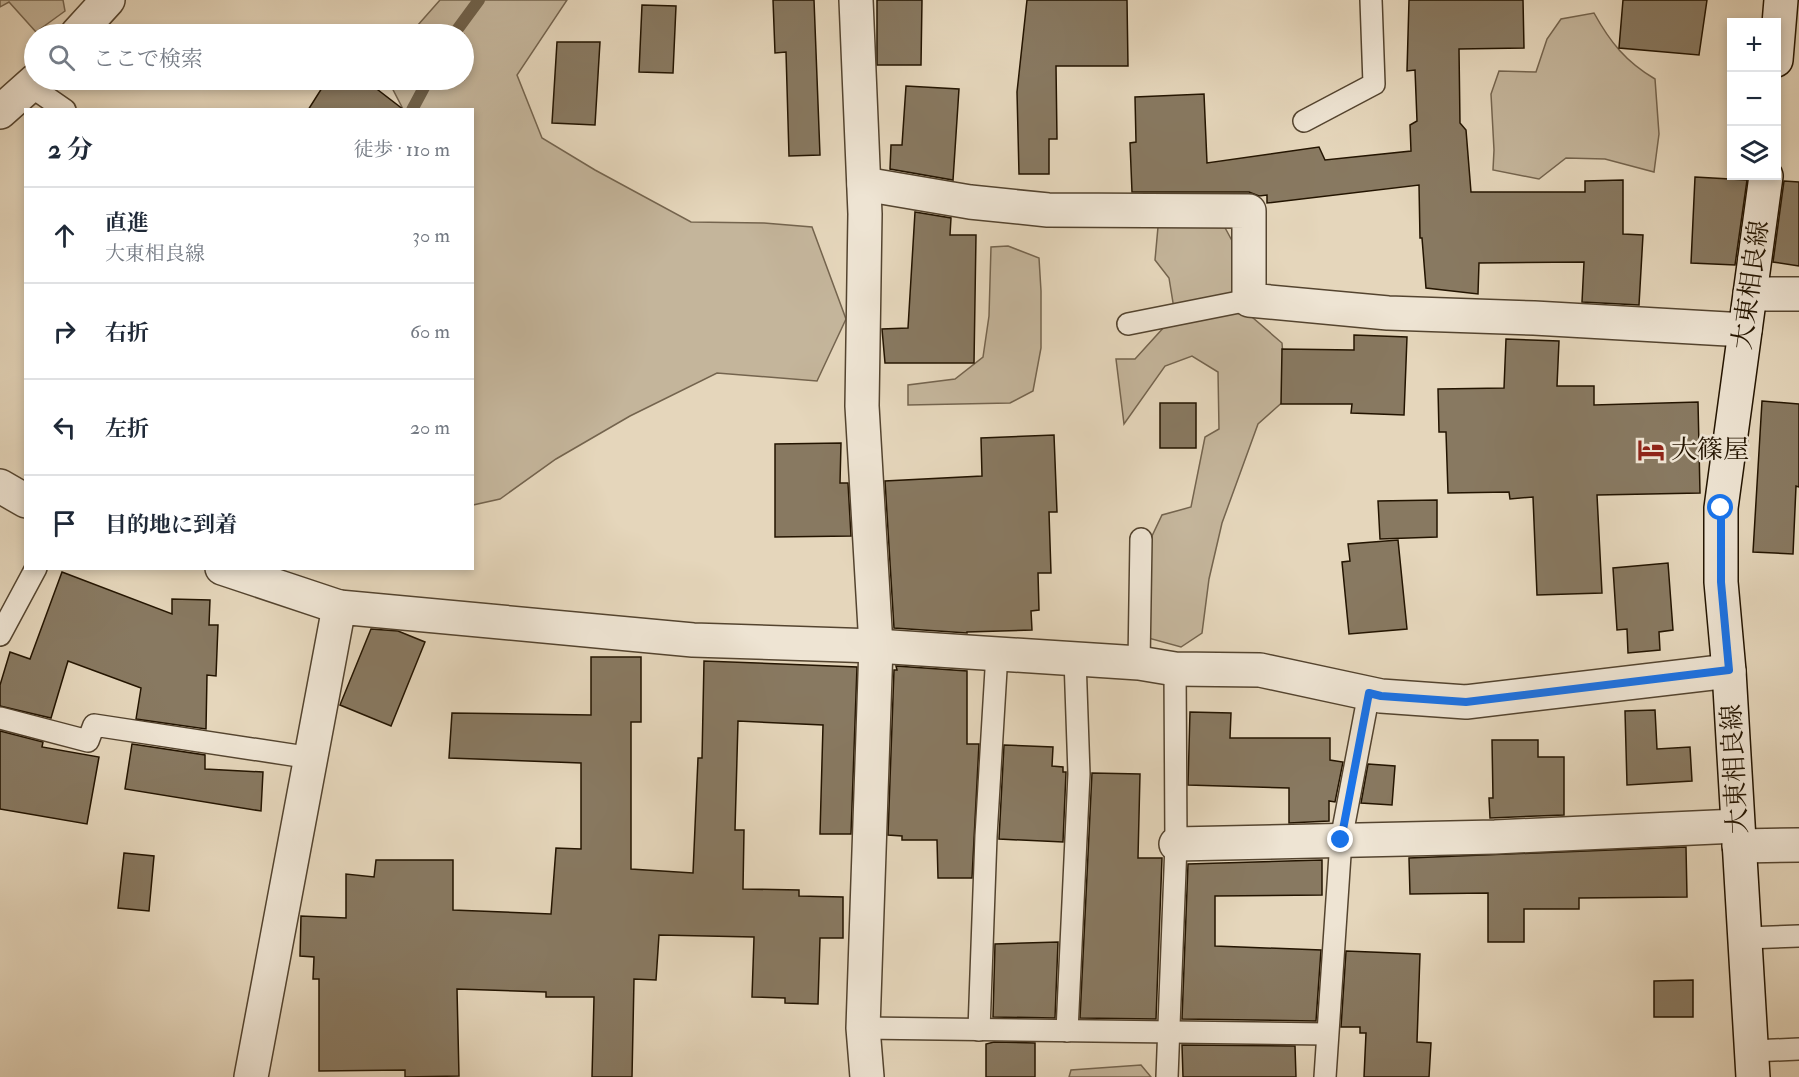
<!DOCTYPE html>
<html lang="ja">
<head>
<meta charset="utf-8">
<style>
	body { margin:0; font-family:"IM FELL Double Pica","Noto Serif JP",serif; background:#f6f6f7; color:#1f2937 }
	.controls { position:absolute; right:18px; top:18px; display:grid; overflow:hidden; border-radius:0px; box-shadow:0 3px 9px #0003 }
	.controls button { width:54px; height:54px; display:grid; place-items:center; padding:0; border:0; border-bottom:2px solid #e0e1e3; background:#fff; color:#1f2937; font:30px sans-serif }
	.stop { position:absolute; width:18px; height:18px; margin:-14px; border:4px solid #1a73e8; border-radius:50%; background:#fff }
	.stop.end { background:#1a73e8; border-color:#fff; box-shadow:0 2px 6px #0008 }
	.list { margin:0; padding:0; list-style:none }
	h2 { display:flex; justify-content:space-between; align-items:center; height:78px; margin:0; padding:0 24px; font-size:26px }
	h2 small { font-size:20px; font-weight:400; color:#747a83 }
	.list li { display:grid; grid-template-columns:39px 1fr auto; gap:18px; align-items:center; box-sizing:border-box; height:96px; padding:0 24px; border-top:2px solid #e0e1e3 }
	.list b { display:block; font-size:22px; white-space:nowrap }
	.list p { margin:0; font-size:20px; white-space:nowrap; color:#747a83 }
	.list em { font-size:20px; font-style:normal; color:#747a83 }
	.icon { flex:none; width:33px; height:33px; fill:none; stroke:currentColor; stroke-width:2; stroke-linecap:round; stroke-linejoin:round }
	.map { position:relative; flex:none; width:1799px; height:1077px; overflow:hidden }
	.search { position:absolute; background:#fff; box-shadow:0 3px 9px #0003; left:24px; top:24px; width:450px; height:66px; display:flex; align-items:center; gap:15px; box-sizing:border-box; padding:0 21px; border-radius:33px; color:#747a83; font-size:22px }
	.panel { position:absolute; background:#fff; box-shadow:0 3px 9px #0003; left:24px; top:108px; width:450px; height:462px; border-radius:0px }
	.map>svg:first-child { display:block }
	.green { fill:#c4b59b; stroke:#74644e; stroke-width:1.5 }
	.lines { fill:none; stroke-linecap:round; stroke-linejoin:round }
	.stream { stroke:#70614a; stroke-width:12 }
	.building { fill:#887961; stroke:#231400; stroke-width:1.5 }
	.lane-casing { stroke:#54442f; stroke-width:24 }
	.street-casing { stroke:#54442f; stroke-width:36 }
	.secondary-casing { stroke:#231400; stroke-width:36 }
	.lane { stroke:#eee4d3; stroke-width:21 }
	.street { stroke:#eee4d3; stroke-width:33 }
	.secondary { stroke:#eee4d3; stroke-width:33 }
	.route { stroke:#1a73e8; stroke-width:8 }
	.labels { text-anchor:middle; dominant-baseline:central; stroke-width:5; stroke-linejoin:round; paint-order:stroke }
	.street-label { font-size:26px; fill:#231400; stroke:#eee4d3 }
	.poi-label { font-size:26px; fill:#231400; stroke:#eee4d3; text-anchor:start }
</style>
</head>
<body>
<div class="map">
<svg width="1799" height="1077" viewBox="0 0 1799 1077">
	<rect width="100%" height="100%" fill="#e5d6bb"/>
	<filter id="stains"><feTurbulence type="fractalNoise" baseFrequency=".00333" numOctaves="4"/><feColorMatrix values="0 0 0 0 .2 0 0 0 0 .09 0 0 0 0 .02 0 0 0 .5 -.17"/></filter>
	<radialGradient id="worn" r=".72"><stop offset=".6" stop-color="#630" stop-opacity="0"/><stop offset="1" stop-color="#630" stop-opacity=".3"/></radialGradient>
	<g class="green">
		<polygon points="0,0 63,0 65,11 36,32 9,2 0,7"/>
		<polygon points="440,0 567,0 517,75 542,138 595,170 691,222 764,223 812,227 846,319 817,381 717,373 630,416 556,459 500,499 473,505 472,110 403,109 388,80 464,80 464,34 410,34"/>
		<path d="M 1594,13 C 1610,42 1626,62 1655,79 L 1659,134 L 1654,172 L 1605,159 L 1566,158 L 1539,179 L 1493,170 L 1494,150 L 1491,94 L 1499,71 L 1536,72 L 1547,39 L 1561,19 Z"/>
		<polygon points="1179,210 1223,224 1243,261 1238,305 1282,343 1286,399 1258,424 1222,523 1209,579 1202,633 1181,647 1141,636 1152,536 1162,515 1191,507 1205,437 1219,429 1218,372 1192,356 1165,366 1124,424 1116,359 1135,359 1175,315 1169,278 1155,260 1158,227"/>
		<polygon points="1008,246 1039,258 1041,291 1041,348 1033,391 1010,403 908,405 908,385 955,379 983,357 989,316 991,247"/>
		<polygon points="1141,1065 1151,1077 1069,1077 1071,1070"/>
	</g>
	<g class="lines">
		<g class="stream">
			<polyline points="454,34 479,0"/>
			<polyline points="412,110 428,80"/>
		</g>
	</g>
	<g class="building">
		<polygon points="773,0 814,0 820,155 789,156 786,52 775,53"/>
		<polygon points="877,0 922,0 921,65 877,65"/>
		<polygon points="1027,0 1127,0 1128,66 1056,66 1057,139 1049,139 1049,174 1019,174 1017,92"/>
		<polygon points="1409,0 1523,0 1524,48 1459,49 1460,123 1466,130 1471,192 1585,192 1585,181 1623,180 1623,234 1643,235 1639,305 1582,302 1584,262 1479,263 1478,294 1426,288 1422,238 1420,238 1419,185 1267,203 1267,195 1259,196 1249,192 1132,192 1130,143 1136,142 1135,97 1204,94 1207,163 1319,147 1325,160 1411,151 1410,125 1417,121 1415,70 1407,71"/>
		<polygon points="1623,0 1707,0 1699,55 1619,48"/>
		<polygon points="642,5 676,6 673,73 639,72"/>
		<polygon points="557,42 600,42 595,125 552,123"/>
		<polygon points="327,80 365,80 404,110 308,110"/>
		<polygon points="906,86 959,89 953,180 890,169 891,145 902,145"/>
		<polygon points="1695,177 1747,180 1735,265 1691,263"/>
		<polygon points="1784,181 1799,182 1799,266 1773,262"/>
		<polygon points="915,212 951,218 950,235 976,235 974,363 885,363 882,329 908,328"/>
		<polygon points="1354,335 1407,337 1404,415 1351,413 1352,404 1281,404 1282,349 1354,350"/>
		<polygon points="1506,339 1559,341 1557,386 1594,386 1594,405 1698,402 1700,493 1597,495 1602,593 1537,595 1533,497 1510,499 1509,492 1448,493 1446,432 1439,432 1438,389 1504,388"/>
		<polygon points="1762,401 1799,404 1799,487 1796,486 1793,554 1753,552"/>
		<rect x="1160" y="403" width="36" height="45"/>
		<polygon points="1054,435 1057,512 1049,512 1051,573 1038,573 1039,610 1031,611 1032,630 967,632 967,633 894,628 885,481 982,476 981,438"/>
		<polygon points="841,443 840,483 848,483 851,536 775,537 775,444"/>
		<polygon points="1437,500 1437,537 1380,539 1378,501"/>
		<polygon points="1398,540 1407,629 1349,634 1342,562 1350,561 1348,544"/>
		<polygon points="1668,563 1673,630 1659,632 1660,650 1628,653 1627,629 1617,630 1613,568"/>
		<polygon points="62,572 172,614 172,599 210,600 209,625 218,625 216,676 207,675 206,729 136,719 141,688 68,661 51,718 0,706 0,685 10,652 30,659"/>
		<polygon points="371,629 398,631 425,642 391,726 340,705"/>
		<polygon points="591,657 641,657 641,722 631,722 631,869 693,873 698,758 702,758 704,661 857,667 851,834 820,834 823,725 738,721 735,830 744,830 743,889 799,890 799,896 843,897 843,938 820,938 818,1004 785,1003 785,998 752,997 754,937 659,935 656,980 634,979 632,1077 592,1077 594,997 546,997 546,992 457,989 459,1076 405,1077 405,1070 319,1071 319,979 313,979 314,957 300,956 301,916 346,918 346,874 374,877 376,860 453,860 453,910 551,914 556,848 581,849 581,763 449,758 452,713 591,715"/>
		<polygon points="896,666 967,671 967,744 979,744 972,878 938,878 937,840 902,840 902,836 888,835 894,670 897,670"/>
		<polygon points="1655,710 1657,749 1690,747 1692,781 1627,785 1625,711"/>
		<polygon points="1190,712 1231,713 1230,738 1330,738 1330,760 1343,762 1335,802 1329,801 1329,821 1289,823 1289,788 1188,785"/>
		<polygon points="0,731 43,742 42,747 99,757 87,824 0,809"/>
		<polygon points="1492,740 1538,740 1538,757 1564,757 1564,815 1490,818 1489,798 1493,798"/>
		<polygon points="132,744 205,755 205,769 263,772 261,811 125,789"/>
		<polygon points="1004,745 1053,747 1052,766 1063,767 1063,772 1066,772 1063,842 999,839"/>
		<polygon points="1368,764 1395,766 1392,805 1361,803"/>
		<polygon points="1092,773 1140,774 1138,858 1162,858 1156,1019 1080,1018"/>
		<polygon points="1686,847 1687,897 1579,898 1579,909 1524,909 1524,942 1488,942 1488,893 1410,894 1409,858"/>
		<polygon points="124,853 154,856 149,911 118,908"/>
		<polygon points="1322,860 1322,895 1215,896 1215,946 1321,950 1316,1021 1182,1019 1188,864"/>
		<polygon points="1058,942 1055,1018 993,1017 995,944"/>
		<polygon points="1346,951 1420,954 1417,1042 1431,1043 1429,1077 1364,1077 1366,1033 1360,1033 1360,1027 1341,1027"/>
		<polygon points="1693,980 1693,1017 1654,1017 1654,981"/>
		<polygon points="994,1042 1035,1043 1035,1077 986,1077 986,1044"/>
		<polygon points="1182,1045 1295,1046 1296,1077 1183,1077"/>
	</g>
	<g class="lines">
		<defs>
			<g id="lane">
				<polyline points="29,85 65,110"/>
				<polyline points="1304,121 1374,84 1371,0"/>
				<polyline points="1128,324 1249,300"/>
				<polyline points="0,635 36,568"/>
				<polyline points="1139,663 1141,539"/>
				<polyline points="0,718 88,741 94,725 312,758"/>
				<polyline points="1745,938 1799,936"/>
				<polyline points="863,1028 1327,1034"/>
				<polyline points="979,1030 986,836 997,653"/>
				<polyline points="1067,1031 1079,774 1075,659"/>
				<polyline points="1752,1051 1799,1049"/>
				<polyline points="1167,1077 1176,844 1175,669"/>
				<polyline points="1325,1077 1341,840 1369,693"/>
			</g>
			<g id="street">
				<polyline points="856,0 865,214 862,406 876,646 863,1028 867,1077"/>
				<polyline points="77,34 108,0"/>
				<polyline points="0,112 36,80"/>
				<polyline points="864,184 970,202 1048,210 1249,211 1249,300 1388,313 1534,318 1745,330"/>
				<polyline points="1750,294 1799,294"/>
				<polyline points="0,486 26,501"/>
				<polyline points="222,568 339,607"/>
				<polyline points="1176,844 1495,837 1737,826"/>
				<polyline points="1739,846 1799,845"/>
				<polyline points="251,1077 339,607 693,640 876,646 1139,663 1175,669 1260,670 1381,696 1466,702 1729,671"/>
			</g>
			<g id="secondary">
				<polyline points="1776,60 1781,0"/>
				<polyline points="1753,1077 1729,671 1721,582 1721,508 1766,176"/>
			</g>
		</defs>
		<use href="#lane" class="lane-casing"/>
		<use href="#street" class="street-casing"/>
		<use href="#secondary" class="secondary-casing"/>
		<use href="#lane" class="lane"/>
		<use href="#street" class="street"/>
		<use href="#secondary" class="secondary"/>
	</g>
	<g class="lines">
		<polyline class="route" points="1341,840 1369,693 1381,696 1466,702 1729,670 1721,582 1721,508"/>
	</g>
	<defs>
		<symbol id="hotel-bare" viewBox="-9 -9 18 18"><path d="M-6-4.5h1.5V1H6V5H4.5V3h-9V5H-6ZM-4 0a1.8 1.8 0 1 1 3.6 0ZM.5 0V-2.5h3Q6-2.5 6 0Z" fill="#8f2418" stroke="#eee4d3" stroke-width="2.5" paint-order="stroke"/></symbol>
	</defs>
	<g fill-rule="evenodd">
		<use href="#hotel-bare" x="1632" y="431" width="38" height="38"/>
	</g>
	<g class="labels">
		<g class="street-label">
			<text transform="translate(1751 285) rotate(-82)">大東相良線</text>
			<text transform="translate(1735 769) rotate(-93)">大東相良線</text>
		</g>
		<g class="poi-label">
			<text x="1671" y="450">大篠屋</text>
		</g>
	</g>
	<rect width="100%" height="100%" filter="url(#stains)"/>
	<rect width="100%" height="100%" fill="url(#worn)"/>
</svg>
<div class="controls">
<button>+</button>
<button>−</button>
<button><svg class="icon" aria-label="layers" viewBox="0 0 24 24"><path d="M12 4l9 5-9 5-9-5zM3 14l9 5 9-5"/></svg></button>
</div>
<div class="stop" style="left:1721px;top:508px"></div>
<div class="stop end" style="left:1341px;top:840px"></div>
<div class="search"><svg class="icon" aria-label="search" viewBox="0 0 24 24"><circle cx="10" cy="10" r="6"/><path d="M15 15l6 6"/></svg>ここで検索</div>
<section class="panel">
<h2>2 分<small>徒歩 · 110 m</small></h2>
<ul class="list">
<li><svg class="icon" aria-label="ahead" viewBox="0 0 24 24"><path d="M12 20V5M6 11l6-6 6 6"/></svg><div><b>直進</b><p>大東相良線</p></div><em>30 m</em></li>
<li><svg class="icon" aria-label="right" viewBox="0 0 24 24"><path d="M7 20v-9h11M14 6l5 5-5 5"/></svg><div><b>右折</b></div><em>60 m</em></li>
<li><svg class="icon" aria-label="left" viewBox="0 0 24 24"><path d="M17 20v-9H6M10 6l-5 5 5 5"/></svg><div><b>左折</b></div><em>20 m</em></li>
<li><svg class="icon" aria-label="arrive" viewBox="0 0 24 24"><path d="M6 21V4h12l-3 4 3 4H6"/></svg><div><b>目的地に到着</b></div></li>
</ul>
</section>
</div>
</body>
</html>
